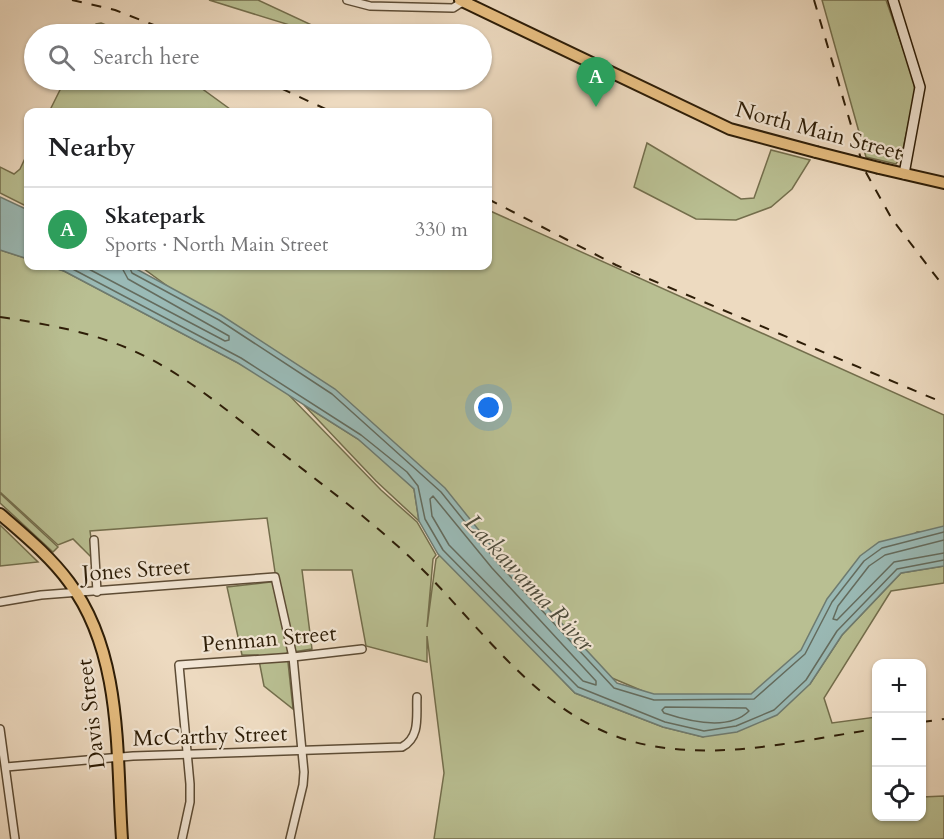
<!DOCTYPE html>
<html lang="en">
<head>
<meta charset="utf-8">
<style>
	body { margin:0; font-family:Cardo,serif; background:#f6f6f6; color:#202124 }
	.controls { position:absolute; right:18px; bottom:18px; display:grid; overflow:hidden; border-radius:12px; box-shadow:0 2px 4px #0004 }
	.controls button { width:54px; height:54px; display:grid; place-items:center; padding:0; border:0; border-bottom:2px solid #e0e0e0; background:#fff; color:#202124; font:30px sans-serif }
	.you { position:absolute; left:489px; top:408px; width:21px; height:21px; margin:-15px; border:4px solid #fff; border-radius:50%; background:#1a73e8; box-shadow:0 0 0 9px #1a73e833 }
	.badge { display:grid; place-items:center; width:39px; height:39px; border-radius:50%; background:#d93025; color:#fff; font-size:20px; font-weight:700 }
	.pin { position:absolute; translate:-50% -50px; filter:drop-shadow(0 2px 3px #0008) }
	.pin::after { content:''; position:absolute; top:32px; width:21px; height:18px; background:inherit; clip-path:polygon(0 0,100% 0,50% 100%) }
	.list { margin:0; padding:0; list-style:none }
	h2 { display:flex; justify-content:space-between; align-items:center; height:78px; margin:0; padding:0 24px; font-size:26px }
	h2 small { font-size:20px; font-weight:400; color:#757577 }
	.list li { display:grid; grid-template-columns:39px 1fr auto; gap:18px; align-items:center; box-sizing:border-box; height:84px; padding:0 24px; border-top:2px solid #e0e0e0 }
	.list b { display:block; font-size:22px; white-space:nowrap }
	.list p { margin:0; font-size:20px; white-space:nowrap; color:#757577 }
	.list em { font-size:20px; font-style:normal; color:#757577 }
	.icon { flex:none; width:33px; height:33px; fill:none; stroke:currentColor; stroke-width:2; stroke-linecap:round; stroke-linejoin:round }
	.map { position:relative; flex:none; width:944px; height:839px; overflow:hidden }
	.search { position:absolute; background:#fff; box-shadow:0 2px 4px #0004; left:24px; top:24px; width:468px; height:66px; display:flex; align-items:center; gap:15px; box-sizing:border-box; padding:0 21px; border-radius:33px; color:#757577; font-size:22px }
	.panel { position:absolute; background:#fff; box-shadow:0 2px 4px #0004; left:24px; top:108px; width:468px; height:162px; border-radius:12px }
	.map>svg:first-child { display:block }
	.green { fill:#b9bf92; stroke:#736e4c; stroke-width:1.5 }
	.water { fill:#9abab6; stroke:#6e7b70; stroke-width:1.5 }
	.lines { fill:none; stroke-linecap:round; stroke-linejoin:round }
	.shore { stroke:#646c5e; stroke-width:1.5 }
	.street-casing { stroke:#5d4c35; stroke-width:10 }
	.secondary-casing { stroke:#2d1d07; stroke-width:12 }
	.primary-casing { stroke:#2d1d07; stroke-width:14 }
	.street { stroke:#f3e7d6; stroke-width:7 }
	.secondary { stroke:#f3e7d6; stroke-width:9 }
	.primary { stroke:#e6bd80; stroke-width:10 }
	.rail { stroke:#2d1d07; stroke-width:2; stroke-dasharray:10 10; stroke-linecap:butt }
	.primary-bridge-casing { stroke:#2d1d07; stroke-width:14; stroke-linecap:butt }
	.primary-bridge { stroke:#e6bd80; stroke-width:10 }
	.labels { text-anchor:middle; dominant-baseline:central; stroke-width:4.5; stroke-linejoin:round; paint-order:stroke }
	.street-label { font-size:22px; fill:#2d1d07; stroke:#f3e7d6 }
	.water-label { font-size:24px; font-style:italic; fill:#4e4c3c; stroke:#f3e7d6 }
</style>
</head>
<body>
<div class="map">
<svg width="944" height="839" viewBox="0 0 944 839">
	<rect width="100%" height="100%" fill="#eddac0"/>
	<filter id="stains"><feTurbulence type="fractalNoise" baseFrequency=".00333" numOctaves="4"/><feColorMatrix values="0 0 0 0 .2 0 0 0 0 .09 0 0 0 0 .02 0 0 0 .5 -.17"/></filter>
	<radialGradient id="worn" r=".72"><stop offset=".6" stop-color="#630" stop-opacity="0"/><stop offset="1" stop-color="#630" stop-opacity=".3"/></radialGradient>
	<g class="green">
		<polygon points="209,0 258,0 316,27 312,32"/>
		<polygon points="822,0 886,0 913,77 915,92 902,154 896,164 866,157"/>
		<polygon points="101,23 128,34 89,34 96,24"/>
		<polygon points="65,80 190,80 234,112 49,112"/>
		<polygon points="647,143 741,199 754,198 771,150 810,160 792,189 771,207 736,220 696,219 634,187"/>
		<polygon points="28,152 28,207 0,193 0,167 14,174 20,169"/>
		<polygon points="488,210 944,415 944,532 917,532 864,570 803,657 752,700 657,697 612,678 483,546 270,361 140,266 488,266"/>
		<polygon points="0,250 28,259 28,266 48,266 64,271 246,367 285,391 381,490 417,522 436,555 433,559 427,627 436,559 441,554 575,693 663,727 703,737 810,684 842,635 901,573 944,566 944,583 891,591 824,698 832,723 876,717 876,816 922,816 922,797 944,796 944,839 434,839 444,773 427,636 427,662 366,646 352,570 302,570 312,649 287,653 293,709 264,686 258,655 242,655 227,587 280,581 275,572 267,518 90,531 94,560 73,539 58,545 0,492"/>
		<polygon points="304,405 358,439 403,477 414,489 419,521 376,481"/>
		<polygon points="0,493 4,497 58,547 53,552 0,503"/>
		<polygon points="0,525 38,562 0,566"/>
	</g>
	<g class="water">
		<polygon points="0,197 28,210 28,259 0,250"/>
		<polygon points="48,266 131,266 221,315 335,389 445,488 502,559 617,683 654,694 751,694 801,650 827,599 860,556 879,542 944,526 944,566 901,573 842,635 810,684 777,715 737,732 703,737 663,727 575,693 438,554 419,521 414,489 358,439 238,363 64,271"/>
	</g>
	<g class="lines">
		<g class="shore">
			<polyline points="67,266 241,358 361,435 407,472 418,486 425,519 443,550 578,687 665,722 704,731 736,726 774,710 806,680 837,631 897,569 944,560"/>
			<polyline points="83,266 225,341 229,340 229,336 128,279 121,266"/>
			<polyline points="129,266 132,273 219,320 332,394 441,492 498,563 614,688 654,700 754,699 805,654 832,602 864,561 882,548 944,532"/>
			<polygon points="433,496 492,568 596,681 596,685 583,681 449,545 432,516 430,499"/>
			<polyline points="944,540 885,555 869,566 838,606 833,619 837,620 894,562 944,553"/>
			<path d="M 665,707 L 746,708 L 749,711 C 729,731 688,721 664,713 L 662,710 Z"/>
		</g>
		<defs>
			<g id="street">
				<polyline points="347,0 370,6 453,8 464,1"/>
				<polyline points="94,540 97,592"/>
				<polyline points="0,602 41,595 275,577 293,657 304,772 303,785 290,839"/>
				<polyline points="0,729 15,839"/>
				<path d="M 6,767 L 133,756 L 402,747 C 421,737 416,715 417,697"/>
				<polyline points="182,839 190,802 190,784 179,665 293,657 362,649"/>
			</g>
			<polyline id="secondary" points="893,0 920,87 904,174"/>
			<g id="primary">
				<polyline points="460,0 730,129 816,152"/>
				<polyline points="879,168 944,183"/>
				<path d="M 0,514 C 24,535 50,556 69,582 C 123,654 116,753 122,839"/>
			</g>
		</defs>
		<use href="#street" class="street-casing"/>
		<use href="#secondary" class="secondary-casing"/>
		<use href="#primary" class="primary-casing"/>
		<use href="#street" class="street"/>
		<use href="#secondary" class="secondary"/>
		<use href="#primary" class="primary"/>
		<g class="rail">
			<polyline points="72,0 115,10 177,34"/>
			<polyline points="814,0 864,169 892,219 944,287"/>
			<polyline points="263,80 332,112"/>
			<polyline points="488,199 616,265 944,403"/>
			<path d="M 0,317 C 46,324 92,332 134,351 C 187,375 232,415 278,450 C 329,490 382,528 428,575 C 487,636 542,714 627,740 C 709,764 795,741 876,729"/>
			<polyline points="922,722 944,719"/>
		</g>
		<defs>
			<polyline id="primary-bridge" points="816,152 879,168"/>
		</defs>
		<use href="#primary-bridge" class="primary-bridge-casing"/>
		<use href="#primary-bridge" class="primary-bridge"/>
	</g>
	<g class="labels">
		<g class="street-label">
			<text transform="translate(819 131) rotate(15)">North Main Street</text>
			<text transform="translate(136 570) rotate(-4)">Jones Street</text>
			<text transform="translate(269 639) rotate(-5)">Penman Street</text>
			<text transform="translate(91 714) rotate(-97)">Davis Street</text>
			<text transform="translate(210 736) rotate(-2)">McCarthy Street</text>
		</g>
		<g class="water-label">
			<text transform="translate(529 583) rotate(47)">Lackawanna River</text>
		</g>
	</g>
	<rect width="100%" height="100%" filter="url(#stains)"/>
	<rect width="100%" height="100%" fill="url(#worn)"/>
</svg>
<div class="controls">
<button>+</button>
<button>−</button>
<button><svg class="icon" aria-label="locate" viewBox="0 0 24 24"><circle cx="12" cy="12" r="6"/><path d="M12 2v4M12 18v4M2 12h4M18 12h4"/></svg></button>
</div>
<div class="you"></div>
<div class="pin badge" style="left:596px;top:107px;background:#2e9e5b">A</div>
<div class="search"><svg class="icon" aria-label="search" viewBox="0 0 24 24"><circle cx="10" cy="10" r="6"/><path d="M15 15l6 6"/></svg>Search here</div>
<section class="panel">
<h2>Nearby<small></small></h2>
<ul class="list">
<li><span class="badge" style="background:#2e9e5b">A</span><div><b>Skatepark</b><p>Sports · North Main Street</p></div><em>330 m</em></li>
</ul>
</section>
</div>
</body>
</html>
